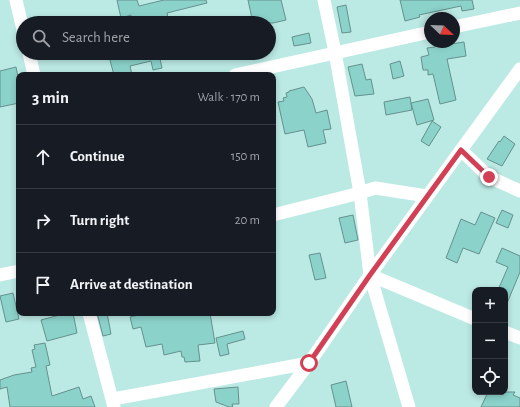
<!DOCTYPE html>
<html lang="en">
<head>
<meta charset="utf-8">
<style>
	body { margin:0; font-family:"Alegreya Sans",sans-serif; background:#20242c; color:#f1f3f6 }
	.controls { position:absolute; right:12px; bottom:12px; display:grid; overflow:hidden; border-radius:8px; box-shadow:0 2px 6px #0003 }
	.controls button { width:36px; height:36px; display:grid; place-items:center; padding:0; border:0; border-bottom:1px solid #363941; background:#171b24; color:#f1f3f6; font:20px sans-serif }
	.compass { position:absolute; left:424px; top:12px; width:36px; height:36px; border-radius:50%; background:#171b24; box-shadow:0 2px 6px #0003; rotate:113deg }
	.stop { position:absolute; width:12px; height:12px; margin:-9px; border:3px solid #d14054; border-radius:50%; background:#fff }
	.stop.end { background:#d14054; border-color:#fff; box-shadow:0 1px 4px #0008 }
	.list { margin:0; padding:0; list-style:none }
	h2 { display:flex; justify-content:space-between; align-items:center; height:52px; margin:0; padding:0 16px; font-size:17px }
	h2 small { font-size:13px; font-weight:400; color:#9ea1a6 }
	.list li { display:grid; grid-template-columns:26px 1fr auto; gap:12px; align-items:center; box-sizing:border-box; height:64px; padding:0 16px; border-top:1px solid #363941 }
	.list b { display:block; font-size:15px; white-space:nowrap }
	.list em { font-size:13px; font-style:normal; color:#9ea1a6 }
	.icon { flex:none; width:22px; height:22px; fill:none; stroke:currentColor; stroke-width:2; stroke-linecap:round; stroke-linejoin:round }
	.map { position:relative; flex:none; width:520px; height:407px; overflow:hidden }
	.search { position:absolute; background:#171b24; box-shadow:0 2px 6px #0003; left:16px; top:16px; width:260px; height:44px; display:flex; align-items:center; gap:10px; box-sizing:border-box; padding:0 14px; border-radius:22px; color:#9ea1a6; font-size:15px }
	.panel { position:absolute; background:#171b24; box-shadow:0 2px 6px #0003; left:16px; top:72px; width:260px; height:244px; border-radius:8px }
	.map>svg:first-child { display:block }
	.building { fill:#8bd2cb; stroke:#66918d }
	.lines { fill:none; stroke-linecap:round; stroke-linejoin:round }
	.minor { stroke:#fff; stroke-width:13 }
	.route { stroke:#d14054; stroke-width:5 }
</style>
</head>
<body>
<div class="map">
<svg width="520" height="407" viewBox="0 0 520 407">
	<rect width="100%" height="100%" fill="#bbe9e4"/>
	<g class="building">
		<polygon points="117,0 137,0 139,6 164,0 206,0 207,3 167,13 169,23 136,23 135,21 132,21 131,15 121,18"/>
		<polygon points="248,0 281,0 286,20 273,23 253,23"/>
		<polygon points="400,0 472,0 474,9 462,11 461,6 419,15 420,17 405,21"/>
		<polygon points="346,5 351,32 342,33 337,7"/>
		<polygon points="309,33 311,43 294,46 292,37"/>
		<polygon points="451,42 451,44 464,42 466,56 447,59 456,100 440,104 433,74 428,75 428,70 423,70 421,57 429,55 427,48 435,47 435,45"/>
		<polygon points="108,53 169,53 170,57 160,59 162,68 153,70 151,61 130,66 132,75 114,75"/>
		<polygon points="400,61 404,76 393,79 390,64"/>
		<polygon points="362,64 366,80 371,79 374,94 355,96 348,67"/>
		<polygon points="16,67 19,82 19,103 0,107 0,71"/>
		<polygon points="304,87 312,99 316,113 327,110 331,129 323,130 326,143 308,147 304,130 285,134 278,102 284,101 283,98 287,97 286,93 289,92 289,91"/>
		<polygon points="410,97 412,110 386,115 384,102"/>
		<polygon points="428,99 434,120 417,125 411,103"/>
		<polygon points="432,121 441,127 429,146 421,141"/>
		<polygon points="504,136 515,144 502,166 487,159 499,141 500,142"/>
		<polygon points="502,210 513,215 508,228 496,223"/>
		<polygon points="481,212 495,218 479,254 463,248 457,263 446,258 461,219 475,225"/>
		<polygon points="353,215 358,240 345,243 339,218"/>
		<polygon points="502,248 520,256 520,272 505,308 505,290 498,290 508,267 496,262"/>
		<polygon points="320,253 326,278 315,280 309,255"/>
		<polygon points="13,293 19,319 6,322 0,296"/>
		<polygon points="67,313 73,313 77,333 47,341 41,320"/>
		<polygon points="97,313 107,313 111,334 103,336"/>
		<polygon points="148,313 210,313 215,343 198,345 200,361 185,362 184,357 182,357 181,351 164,355 162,344 146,347 141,327 133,329 130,317"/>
		<polygon points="243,331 245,339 227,344 229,354 220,356 216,338"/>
		<polygon points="45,343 50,365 46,366 52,396 79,387 83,399 91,396 95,407 10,407 7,387 0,389 0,380 14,375 32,372 31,368 36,367 32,350 35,349 34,345"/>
		<polygon points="346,381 352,407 336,407 331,385"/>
		<polygon points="238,387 239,404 232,404 233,407 229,407 216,402 214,389"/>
		<polygon points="488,392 515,392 513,395 520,398 520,407 481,407"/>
	</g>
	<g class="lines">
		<g class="minor">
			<polyline points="16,0 23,30"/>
			<polyline points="324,0 335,52 360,193 370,275 409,407"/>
			<polyline points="454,27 520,13"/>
			<polyline points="29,53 34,75"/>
			<polyline points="235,75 430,32"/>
			<polyline points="461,150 489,177 520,191"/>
			<polyline points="273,215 360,193 375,188 427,196"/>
			<polyline points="0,275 19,271"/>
			<polyline points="370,275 475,319"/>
			<polyline points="89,313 114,407"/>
			<polyline points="505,332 520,338"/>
			<polyline points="113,399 309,363"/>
			<polyline points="276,407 309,363 370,275 520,69"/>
		</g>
	</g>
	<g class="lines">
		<polyline class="route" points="309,363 370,275 461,150 489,177"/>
	</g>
</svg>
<div class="controls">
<button>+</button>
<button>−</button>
<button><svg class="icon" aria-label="locate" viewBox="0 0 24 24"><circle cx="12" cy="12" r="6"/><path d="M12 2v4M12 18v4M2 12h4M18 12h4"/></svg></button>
</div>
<svg class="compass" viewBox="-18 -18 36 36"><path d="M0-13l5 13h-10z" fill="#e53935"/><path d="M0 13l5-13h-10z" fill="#9ea1a6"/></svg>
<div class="stop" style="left:309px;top:363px"></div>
<div class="stop end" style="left:489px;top:177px"></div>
<div class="search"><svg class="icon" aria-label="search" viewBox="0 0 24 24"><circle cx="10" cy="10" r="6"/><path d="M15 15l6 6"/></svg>Search here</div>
<section class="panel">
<h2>3 min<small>Walk · 170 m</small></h2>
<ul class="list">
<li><svg class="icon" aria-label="ahead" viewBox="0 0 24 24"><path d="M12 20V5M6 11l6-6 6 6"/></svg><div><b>Continue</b></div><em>150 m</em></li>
<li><svg class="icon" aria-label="right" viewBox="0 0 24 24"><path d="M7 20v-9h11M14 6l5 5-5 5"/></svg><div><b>Turn right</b></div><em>20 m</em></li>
<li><svg class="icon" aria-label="arrive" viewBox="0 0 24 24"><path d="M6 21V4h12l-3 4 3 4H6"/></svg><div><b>Arrive at destination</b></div></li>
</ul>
</section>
</div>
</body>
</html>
